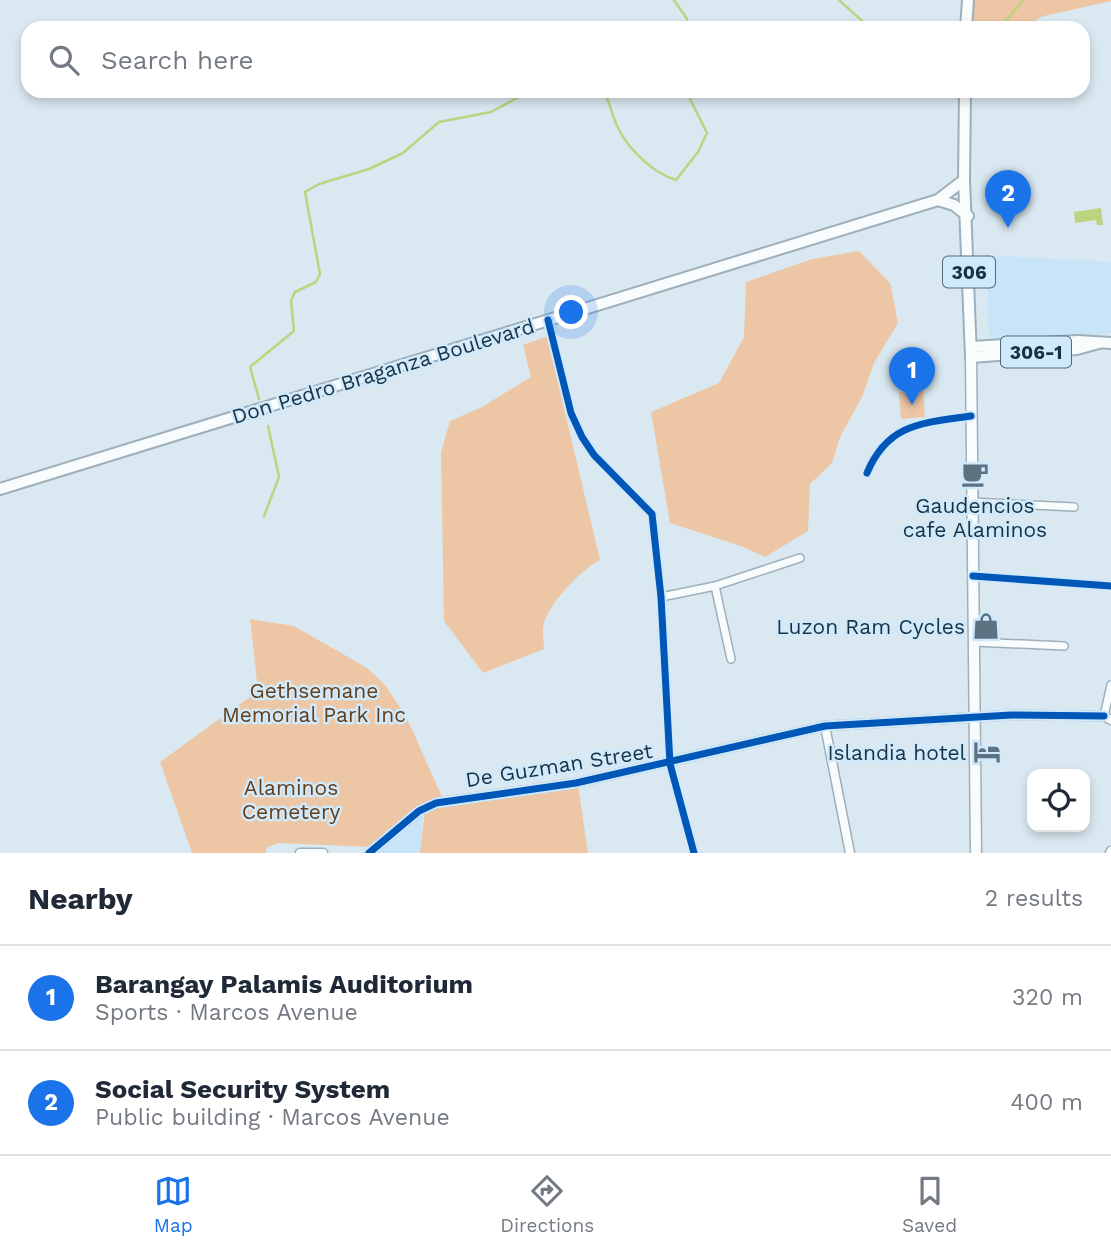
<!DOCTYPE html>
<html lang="en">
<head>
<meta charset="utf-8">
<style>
	body { margin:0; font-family:"Work Sans",sans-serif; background:#f6f6f7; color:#1f2937 }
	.controls { position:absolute; right:21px; bottom:21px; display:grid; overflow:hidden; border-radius:14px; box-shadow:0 4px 10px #0003 }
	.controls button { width:63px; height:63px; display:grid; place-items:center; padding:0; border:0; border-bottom:2px solid #e0e1e3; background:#fff; color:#1f2937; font:35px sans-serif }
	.you { position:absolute; left:572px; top:313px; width:24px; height:24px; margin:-18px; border:5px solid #fff; border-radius:50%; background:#1a73e8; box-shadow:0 0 0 10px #1a73e833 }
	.badge { display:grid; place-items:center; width:46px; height:46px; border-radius:50%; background:#1a73e8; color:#fff; font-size:23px; font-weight:700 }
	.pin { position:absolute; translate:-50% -58px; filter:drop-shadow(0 2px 4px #0008) }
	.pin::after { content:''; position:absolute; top:37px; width:24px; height:21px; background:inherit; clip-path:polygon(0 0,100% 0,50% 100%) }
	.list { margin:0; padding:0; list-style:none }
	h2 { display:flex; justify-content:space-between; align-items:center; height:91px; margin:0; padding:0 28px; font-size:30px }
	h2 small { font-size:23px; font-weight:400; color:#747a83 }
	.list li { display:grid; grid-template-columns:46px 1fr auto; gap:21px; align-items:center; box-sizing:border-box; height:105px; padding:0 28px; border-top:2px solid #e0e1e3 }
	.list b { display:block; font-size:26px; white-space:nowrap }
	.list p { margin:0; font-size:23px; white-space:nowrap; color:#747a83 }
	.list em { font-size:23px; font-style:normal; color:#747a83 }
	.icon { flex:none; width:38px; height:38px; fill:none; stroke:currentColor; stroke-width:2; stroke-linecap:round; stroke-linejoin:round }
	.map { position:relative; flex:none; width:1111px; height:853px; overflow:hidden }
	.search { position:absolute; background:#fff; box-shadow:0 4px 10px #0003; left:21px; right:21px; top:21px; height:77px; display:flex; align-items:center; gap:18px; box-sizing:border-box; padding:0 24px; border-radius:21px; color:#747a83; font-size:26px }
	.sheet { height:301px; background:#fff }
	nav { display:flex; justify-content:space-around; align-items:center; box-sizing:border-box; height:98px; border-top:2px solid #e0e1e3; background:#fff; font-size:19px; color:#747a83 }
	nav a { display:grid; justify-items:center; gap:4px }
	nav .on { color:#1a73e8 }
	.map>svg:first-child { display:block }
	.built { fill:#c7e4f9 }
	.green { fill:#edc7a5 }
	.water { fill:#bcd47e }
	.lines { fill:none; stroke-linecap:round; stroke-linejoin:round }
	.stream { stroke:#bcd47e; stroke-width:2.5 }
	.minor-casing { stroke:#9eafbc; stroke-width:10 }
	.tertiary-casing { stroke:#9eafbc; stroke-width:11 }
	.secondary-casing { stroke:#9eafbc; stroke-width:13 }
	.primary-casing { stroke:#9eafbc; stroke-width:14 }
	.minor { stroke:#f9fcfd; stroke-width:7 }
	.tertiary { stroke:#f9fcfd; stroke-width:8 }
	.secondary { stroke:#f9fcfd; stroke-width:10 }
	.primary { stroke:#f9fcfd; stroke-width:10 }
	.cycleway-casing { stroke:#d0e9fb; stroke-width:11 }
	.cycleway { stroke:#0057b8; stroke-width:7 }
	.labels { text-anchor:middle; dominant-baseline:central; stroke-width:5; stroke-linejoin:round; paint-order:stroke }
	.shield { fill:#d0e9fb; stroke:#4f697b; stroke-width:2 }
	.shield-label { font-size:19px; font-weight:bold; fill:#183244 }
	.street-label { font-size:21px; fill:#183244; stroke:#d0e9fb }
	.poi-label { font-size:21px; fill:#183244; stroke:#d0e9fb; text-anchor:end }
	.park-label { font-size:21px; fill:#643d19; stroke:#d0e9fb }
</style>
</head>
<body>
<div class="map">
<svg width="1111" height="853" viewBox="0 0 1111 853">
	<rect width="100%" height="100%" fill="#dae8f1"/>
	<g class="built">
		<polygon points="987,255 1111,262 1111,333 989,342"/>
		<polygon points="423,812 420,853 375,853"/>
	</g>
	<g class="green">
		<polygon points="974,0 1111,0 1111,1 1040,17 1028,28 974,28"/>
		<polygon points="859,251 890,283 898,323 874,363 862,397 840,437 832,463 810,484 808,531 765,557 741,546 670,523 651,412 719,383 744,337 746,282 812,259"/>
		<path d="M 551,335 L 562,400 L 600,560 C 581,570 547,604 543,627 C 542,633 544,642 544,649 L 483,673 L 444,621 L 441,452 L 450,421 L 482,407 L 531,377 L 523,345 Z"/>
		<polygon points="923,390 925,417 901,419 899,392"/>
		<polygon points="250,619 294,626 367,668 385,685 406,716 443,799 418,808 371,847 279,843 266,848 266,853 192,853 160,762 258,691"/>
		<polygon points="578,785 588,853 420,853 425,811 429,809"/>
	</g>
	<g class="water">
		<polygon points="1001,173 1006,175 1010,182 1021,183 1028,190 1022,194 1001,197 995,183"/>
		<polygon points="1101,208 1103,225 1097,225 1096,220 1075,223 1074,212"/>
	</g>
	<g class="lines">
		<g class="stream">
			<polyline points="674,0 687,19 686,28"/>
			<polyline points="839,0 870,28"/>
			<polyline points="999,28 1024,0"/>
			<path d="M 604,91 C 610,103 612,116 618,128 C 629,150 653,173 676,180 L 698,152 L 707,133 L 686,91"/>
			<polyline points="259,399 250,367 294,331 291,301 295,292 316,282 320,274 305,192 319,184 369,169 403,153 439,122 491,112 530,91"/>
			<polyline points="264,516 279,477 268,426"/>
		</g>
		<defs>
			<g id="minor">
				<polyline points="548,320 571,413 582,437 594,455 652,514 661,597 670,764 694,853"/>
				<path d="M 867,473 C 888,423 923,423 971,416"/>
				<polyline points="972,502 1074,507"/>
				<polyline points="973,576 1111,586"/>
				<polyline points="715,586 731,659"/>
				<polyline points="661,597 715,586 800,558"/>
				<polyline points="974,642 1064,646"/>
				<polyline points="1104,716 1111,685"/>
			</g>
			<g id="tertiary">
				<polyline points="825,726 850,853"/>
				<polyline points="300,853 323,853"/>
				<polyline points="369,853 419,811 436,803 576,783 825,726 1011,715 1104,716 1111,720"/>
				<polyline points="1110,853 1111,851"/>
			</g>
			<polyline id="secondary" points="971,357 976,853"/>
			<g id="primary">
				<polyline points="966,28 968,0"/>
				<polyline points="965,91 964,180 971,357 1077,349 1099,343"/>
				<polyline points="938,200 954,205 968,216"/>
				<polyline points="971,347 1078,341 1111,343"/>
				<polyline points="0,489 938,200 964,180"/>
			</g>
		</defs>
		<use href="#minor" class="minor-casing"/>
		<use href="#tertiary" class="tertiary-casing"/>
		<use href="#secondary" class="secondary-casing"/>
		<use href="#primary" class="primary-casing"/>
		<use href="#minor" class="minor"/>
		<use href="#tertiary" class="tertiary"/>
		<use href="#secondary" class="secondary"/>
		<use href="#primary" class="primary"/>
		<defs>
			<g id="cycleway">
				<polyline points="548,320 571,413 582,437 594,455 652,514 661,597 670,764 694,853"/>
				<path d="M 867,473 C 888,423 923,423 971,416"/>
				<polyline points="973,576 1111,586"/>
				<polyline points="369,853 419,811 436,803 576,783 825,726 1011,715 1104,716"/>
			</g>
		</defs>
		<use href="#cycleway" class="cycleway-casing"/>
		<use href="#cycleway" class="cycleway"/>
	</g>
	<defs>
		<symbol id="cafe-bare" viewBox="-9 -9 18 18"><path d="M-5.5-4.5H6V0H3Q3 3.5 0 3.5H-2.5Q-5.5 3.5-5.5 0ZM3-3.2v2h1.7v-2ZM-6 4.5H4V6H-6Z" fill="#5c7281" stroke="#d0e9fb" stroke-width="2.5" paint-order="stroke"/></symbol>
		<symbol id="shop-bare" viewBox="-9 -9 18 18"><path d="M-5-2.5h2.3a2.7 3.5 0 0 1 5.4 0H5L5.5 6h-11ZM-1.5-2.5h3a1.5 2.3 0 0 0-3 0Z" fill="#5c7281" stroke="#d0e9fb" stroke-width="2.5" paint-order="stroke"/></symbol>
		<symbol id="hotel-bare" viewBox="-9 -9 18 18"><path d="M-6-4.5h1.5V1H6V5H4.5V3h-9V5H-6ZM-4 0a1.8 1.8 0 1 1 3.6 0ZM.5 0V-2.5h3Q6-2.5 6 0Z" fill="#5c7281" stroke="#d0e9fb" stroke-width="2.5" paint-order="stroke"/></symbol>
	</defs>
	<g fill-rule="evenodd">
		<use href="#cafe-bare" x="956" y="455" width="38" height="38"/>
		<use href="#shop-bare" x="967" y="607" width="38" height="38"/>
		<use href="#hotel-bare" x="968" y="733" width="38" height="38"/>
	</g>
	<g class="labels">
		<g class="shield">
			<rect x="943" y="256.5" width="52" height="31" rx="5"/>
			<rect x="1001" y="336.5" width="70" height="31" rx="5"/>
		</g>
		<g class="shield-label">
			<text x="969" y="272">306</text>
			<text x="1036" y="352">306-1</text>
		</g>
		<g class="street-label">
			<text transform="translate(383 371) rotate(-17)">Don Pedro Braganza Boulevard</text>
			<text transform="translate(559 765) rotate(-9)">De Guzman Street</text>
		</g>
		<g class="poi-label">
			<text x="975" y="505" text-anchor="middle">Gaudencios<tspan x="975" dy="24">cafe Alaminos</tspan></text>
			<text x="965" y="626">Luzon Ram Cycles</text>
			<text x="966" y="752">Islandia hotel</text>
		</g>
		<g class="park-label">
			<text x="314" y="690">Gethsemane<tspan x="314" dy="24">Memorial Park Inc</tspan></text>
			<text x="291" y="787">Alaminos<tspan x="291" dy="24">Cemetery</tspan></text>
		</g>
	</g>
</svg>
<div class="controls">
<button><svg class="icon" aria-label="locate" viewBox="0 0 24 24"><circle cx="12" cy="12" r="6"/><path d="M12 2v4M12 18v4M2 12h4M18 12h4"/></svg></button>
</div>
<div class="you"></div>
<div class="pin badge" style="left:912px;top:405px">1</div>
<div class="pin badge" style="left:1008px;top:228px">2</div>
<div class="search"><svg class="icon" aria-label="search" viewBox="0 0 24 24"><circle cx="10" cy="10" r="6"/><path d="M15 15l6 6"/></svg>Search here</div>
</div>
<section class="sheet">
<h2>Nearby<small>2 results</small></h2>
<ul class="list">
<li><span class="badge">1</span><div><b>Barangay Palamis Auditorium</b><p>Sports · Marcos Avenue</p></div><em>320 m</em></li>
<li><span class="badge">2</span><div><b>Social Security System</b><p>Public building · Marcos Avenue</p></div><em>400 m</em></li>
</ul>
</section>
<nav>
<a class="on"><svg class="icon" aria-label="map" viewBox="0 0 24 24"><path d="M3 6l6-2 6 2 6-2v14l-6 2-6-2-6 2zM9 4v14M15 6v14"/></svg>Map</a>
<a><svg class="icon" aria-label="directions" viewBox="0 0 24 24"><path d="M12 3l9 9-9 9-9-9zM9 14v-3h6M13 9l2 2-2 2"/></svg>Directions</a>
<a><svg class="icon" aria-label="saved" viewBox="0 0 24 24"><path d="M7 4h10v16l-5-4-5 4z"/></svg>Saved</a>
</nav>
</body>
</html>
